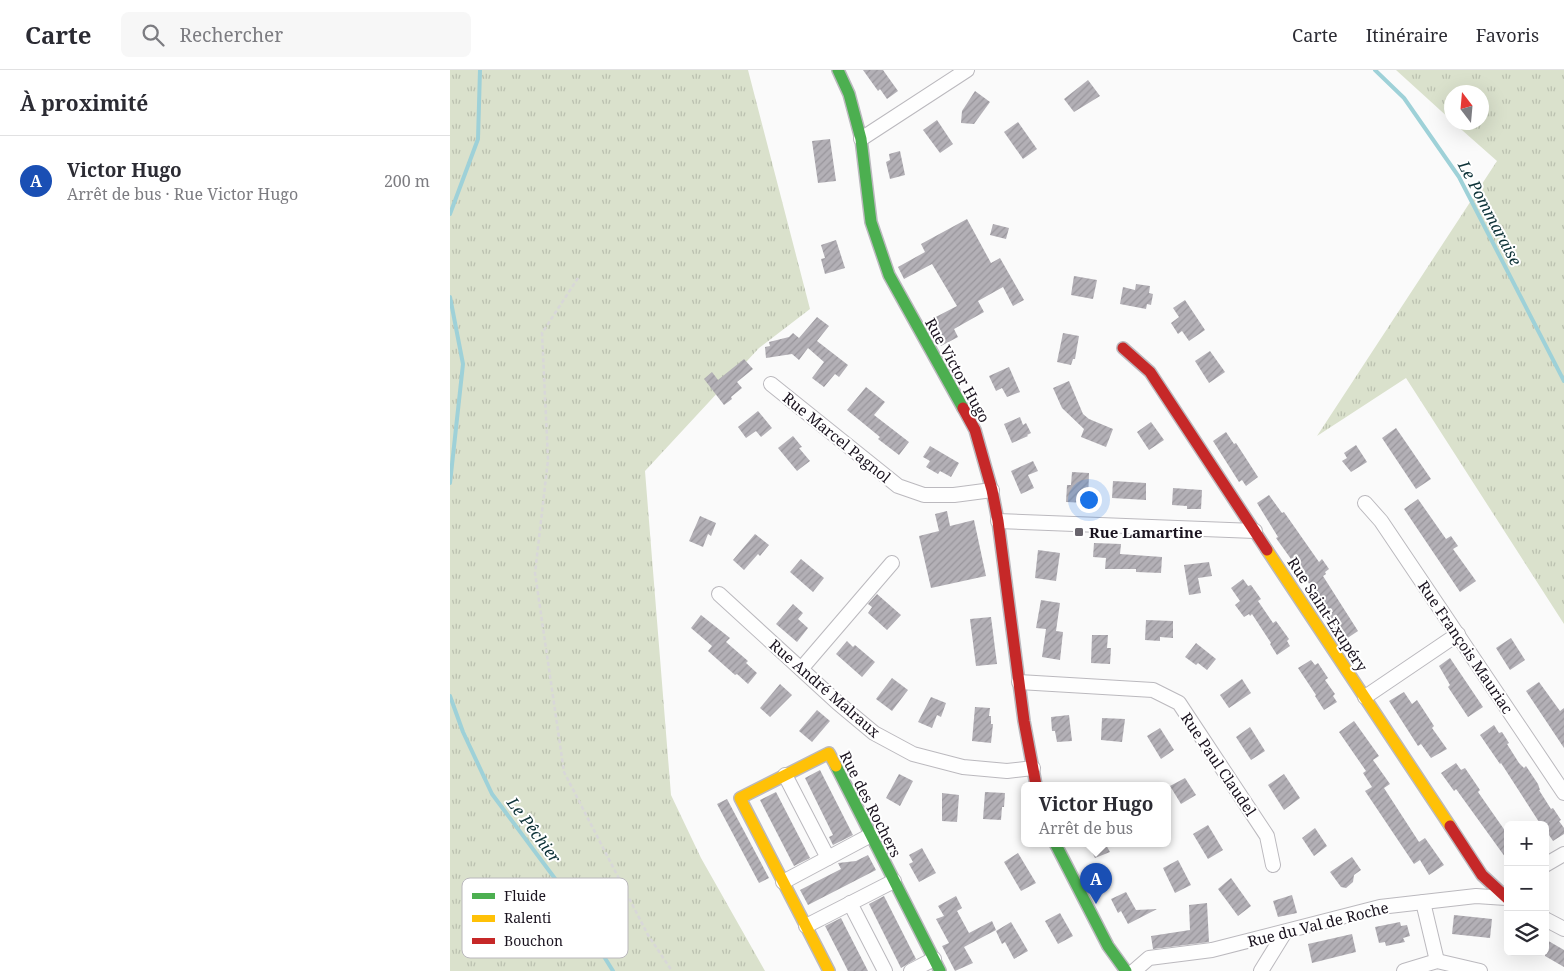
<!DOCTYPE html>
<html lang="fr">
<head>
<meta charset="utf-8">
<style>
	body { margin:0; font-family:"Noto Serif",serif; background:#f7f7f7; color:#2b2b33 }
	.controls { position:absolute; right:15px; bottom:15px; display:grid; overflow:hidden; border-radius:8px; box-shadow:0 5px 20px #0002 }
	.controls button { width:45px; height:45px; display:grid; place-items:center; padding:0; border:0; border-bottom:1px solid #e1e1e2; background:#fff; color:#2b2b33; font:25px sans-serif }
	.compass { position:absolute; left:994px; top:15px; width:45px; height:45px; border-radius:50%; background:#fff; box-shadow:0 5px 20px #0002; rotate:344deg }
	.you { position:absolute; left:638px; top:429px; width:18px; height:18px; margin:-12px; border:4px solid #fff; border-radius:50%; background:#1a73e8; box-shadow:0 0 0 8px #1a73e833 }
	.badge { display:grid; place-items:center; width:32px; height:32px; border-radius:50%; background:#b45309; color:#fff; font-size:16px; font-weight:700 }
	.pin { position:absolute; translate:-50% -41px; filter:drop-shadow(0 1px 2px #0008) }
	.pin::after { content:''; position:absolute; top:26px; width:18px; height:15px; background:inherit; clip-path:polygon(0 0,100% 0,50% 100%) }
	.popup { position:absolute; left:571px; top:712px; width:150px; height:65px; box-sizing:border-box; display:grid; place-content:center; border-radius:8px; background:#fff; filter:drop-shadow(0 1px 4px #0005); font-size:16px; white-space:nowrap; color:#7c7c81 }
	.popup b { font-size:19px; color:#2b2b33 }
	.popup::after { content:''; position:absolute; left:50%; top:100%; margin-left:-10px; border:10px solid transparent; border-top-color:#fff }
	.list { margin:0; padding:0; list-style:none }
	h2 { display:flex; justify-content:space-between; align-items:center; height:65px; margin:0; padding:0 20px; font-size:21px }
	h2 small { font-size:16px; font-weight:400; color:#7c7c81 }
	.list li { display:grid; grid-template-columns:32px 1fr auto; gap:15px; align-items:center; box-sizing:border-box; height:90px; padding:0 20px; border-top:1px solid #e1e1e2 }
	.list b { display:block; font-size:19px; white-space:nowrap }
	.list p { margin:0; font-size:16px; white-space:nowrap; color:#7c7c81 }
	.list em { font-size:16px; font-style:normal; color:#7c7c81 }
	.icon { flex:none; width:28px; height:28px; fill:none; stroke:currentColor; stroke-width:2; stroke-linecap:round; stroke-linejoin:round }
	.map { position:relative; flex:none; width:1114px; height:901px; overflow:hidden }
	header { display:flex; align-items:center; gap:30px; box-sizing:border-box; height:70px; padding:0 25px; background:#fff; border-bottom:1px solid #e1e1e2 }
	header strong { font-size:24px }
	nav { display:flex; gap:28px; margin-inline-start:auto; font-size:18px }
	.search { width:350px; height:45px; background:#f7f7f7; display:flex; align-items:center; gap:12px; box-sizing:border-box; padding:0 18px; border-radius:8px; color:#7c7c81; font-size:19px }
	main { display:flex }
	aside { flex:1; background:#fff }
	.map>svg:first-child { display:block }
	.grass { fill:url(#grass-tufts) }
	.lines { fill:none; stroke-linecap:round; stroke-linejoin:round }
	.stream { stroke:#9ed1d8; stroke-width:4 }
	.building { fill:url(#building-hatch) }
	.street-casing { stroke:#bbb9be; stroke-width:16 }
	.fast-casing { stroke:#bbb9be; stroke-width:14 }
	.slow-casing { stroke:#bbb9be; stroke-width:14 }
	.jam-casing { stroke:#bbb9be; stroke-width:14 }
	.path { stroke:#d8d7d8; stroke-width:2.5; stroke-dasharray:4 2.5; stroke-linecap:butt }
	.street { stroke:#fefefe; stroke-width:14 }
	.fast { stroke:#4caf50; stroke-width:11 }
	.slow { stroke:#ffc107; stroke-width:11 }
	.jam { stroke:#c62828; stroke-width:11 }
	.poi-dot { fill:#68646c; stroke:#fff; stroke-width:2 }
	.labels { text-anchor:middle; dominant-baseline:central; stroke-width:4; stroke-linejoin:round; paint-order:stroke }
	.street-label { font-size:15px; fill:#1a131f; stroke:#fff }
	.poi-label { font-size:15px; font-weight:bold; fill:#1a131f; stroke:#fff; text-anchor:start }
	.water-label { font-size:16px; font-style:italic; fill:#0d3237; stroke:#fff }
	.key { fill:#fff; stroke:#bab8bc; stroke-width:1 }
	.key-label { font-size:14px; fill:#1a131f }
</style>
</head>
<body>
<header>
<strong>Carte</strong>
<div class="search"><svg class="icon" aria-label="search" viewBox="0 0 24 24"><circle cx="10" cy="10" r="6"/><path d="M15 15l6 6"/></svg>Rechercher</div>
<nav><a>Carte</a><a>Itinéraire</a><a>Favoris</a></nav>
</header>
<main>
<aside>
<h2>À proximité<small></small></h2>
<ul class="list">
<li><span class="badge" style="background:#1a4fb4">A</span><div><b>Victor Hugo</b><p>Arrêt de bus · Rue Victor Hugo</p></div><em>200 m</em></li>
</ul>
</aside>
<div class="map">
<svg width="1114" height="901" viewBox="0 0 1114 901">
	<defs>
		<pattern id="grass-tufts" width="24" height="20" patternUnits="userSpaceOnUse" patternTransform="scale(1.25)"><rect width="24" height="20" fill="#dae1cc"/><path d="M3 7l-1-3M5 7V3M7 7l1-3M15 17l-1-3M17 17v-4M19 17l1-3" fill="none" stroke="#bac0af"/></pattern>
		<pattern id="building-hatch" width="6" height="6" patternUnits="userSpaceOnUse" patternTransform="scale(1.25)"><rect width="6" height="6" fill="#b3b0b6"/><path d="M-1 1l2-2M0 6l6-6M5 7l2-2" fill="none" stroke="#99969c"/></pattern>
	</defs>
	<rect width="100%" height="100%" fill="#fafafa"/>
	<g class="grass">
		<polygon points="0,0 298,0 360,239 309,278 195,401 221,725 251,788 315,901 0,901"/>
		<polygon points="946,0 1114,0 1114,554 956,308 867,366 1047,91 1004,53 1032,52 1032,22 1002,22 1001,50"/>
	</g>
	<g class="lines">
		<g class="stream">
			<polyline points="925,0 954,28 1009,107 1114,311"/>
			<polyline points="0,144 28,69 30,0"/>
			<polyline points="0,227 13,294 0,413"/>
			<polyline points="0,626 13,662 42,724 109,814 163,901"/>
		</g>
	</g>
	<g class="building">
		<polygon points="413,0 433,0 448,21 437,29 430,19 428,21"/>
		<polygon points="638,10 650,26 624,42 614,29"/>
		<polygon points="525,21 540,32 524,54 511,53 512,41"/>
		<polygon points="487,50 503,74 490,83 473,60"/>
		<polygon points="568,52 587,79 573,89 554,62"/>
		<polygon points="380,69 386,111 368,113 362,71"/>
		<polygon points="450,81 455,105 440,109 436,92 440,90 439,84"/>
		<polygon points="517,149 541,193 550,188 574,230 563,236 553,217 528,231 534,242 504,259 508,267 491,276 478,251 507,236 482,194 454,209 448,197 475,182 471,174"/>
		<polygon points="543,154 559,158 556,169 540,165"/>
		<polygon points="386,170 395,198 375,204 371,189 375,188 371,175"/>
		<polygon points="624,206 647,210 643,229 621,225"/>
		<polygon points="686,214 700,216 699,223 703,224 701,235 697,234 696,239 670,234 673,217 685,220"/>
		<polygon points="735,230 755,260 739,271 732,261 728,264 721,253 729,247 723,238"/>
		<polygon points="367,247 379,256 367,271 398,295 389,307 385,304 374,317 362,308 374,292 358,278 349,290 342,284 316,288 315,277 320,276 319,272 339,267 343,263 349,268"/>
		<polygon points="613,263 629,266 625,289 623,289 621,295 607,292"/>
		<polygon points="760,281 775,302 759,313 745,291"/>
		<polygon points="294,289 303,299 287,312 292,318 281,327 282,329 274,335 254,309 262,302 268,310"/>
		<polygon points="559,297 570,322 557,327 552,318 546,321 539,306"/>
		<polygon points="619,311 633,344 639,349 663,359 656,377 631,367 634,359 612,338 603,318"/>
		<polygon points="416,317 435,332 424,345 459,372 449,385 428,369 430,367 397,340"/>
		<polygon points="308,341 322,358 311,367 306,361 296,368 288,357"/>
		<polygon points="570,347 573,355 576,353 581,363 577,365 578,366 562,373 554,354"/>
		<polygon points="701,352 714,370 699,380 687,362"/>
		<polygon points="946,358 981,409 966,419 932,368"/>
		<polygon points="776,362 784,374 786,373 808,407 796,416 792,410 789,412 763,371"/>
		<polygon points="343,366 352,377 349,378 360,391 347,401 328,378"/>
		<polygon points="906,375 917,392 901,402 892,391 897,388 894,383"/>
		<polygon points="480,376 509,393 501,407 490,401 488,404 476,397 480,391 473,387"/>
		<polygon points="583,391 588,401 578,405 584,418 571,424 561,401"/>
		<polygon points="622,402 639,403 638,433 616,432 617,415 621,415"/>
		<polygon points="663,411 696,413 696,430 662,428"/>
		<polygon points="723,418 752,420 751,439 737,439 737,436 722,435"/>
		<polygon points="819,425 832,443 834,442 869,492 872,489 879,499 875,502 876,504 873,506 908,561 896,569 892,563 889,565 862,525 865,523 856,509 858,508 845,487 841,489 826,468 828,467 807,433"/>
		<polygon points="968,429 996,469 1001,466 1008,476 1003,479 1026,511 1010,522 954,439"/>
		<polygon points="497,441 500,456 524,450 536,506 481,518 469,466 489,461 485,444"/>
		<polygon points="250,446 266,453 261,466 258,464 253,477 239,471"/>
		<polygon points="305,464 319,475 310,486 308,484 294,500 283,490"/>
		<polygon points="644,473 671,474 670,484 712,487 711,503 686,502 686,499 655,499 656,488 643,487"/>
		<polygon points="588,480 610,483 606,511 585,508"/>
		<polygon points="351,489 374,508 363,522 340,502"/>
		<polygon points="759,492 762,506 748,508 751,523 739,525 734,495"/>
		<polygon points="793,509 798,516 801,515 811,529 808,531 823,553 826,551 839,569 837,571 840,576 827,585 820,574 821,573 802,544 800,546 799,544 794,547 785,535 790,531 781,518"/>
		<polygon points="427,524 451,545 437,560 418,543 422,537 418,534"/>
		<polygon points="591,530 610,533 606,561 613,562 610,590 592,587 596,559 586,558"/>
		<polygon points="343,534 353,543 348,549 358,558 347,572 326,554"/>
		<polygon points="251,545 280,568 276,572 298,591 296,593 307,603 298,614 287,604 285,605 258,581 262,576 241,558"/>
		<polygon points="541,547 547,594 526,596 520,549"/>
		<polygon points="696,550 723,551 723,568 710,567 710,571 695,570"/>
		<polygon points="642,565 658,565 657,578 661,578 660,594 641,593"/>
		<polygon points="1061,568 1075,590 1060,600 1046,578"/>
		<polygon points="397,571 403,577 405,575 425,592 412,607 386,584"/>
		<polygon points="746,573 766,589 757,600 748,593 746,595 735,587"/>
		<polygon points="1000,588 1033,637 1018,647 998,617 1000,615 989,596"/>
		<polygon points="861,590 865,595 868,593 878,608 875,610 885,624 883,626 887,632 874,640 865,626 866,625 848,598"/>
		<polygon points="442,608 458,620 442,641 426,629"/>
		<polygon points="792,609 801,623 779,638 770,625"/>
		<polygon points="1089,612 1110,641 1114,638 1114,678 1076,621"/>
		<polygon points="330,614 342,625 320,647 310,638"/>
		<polygon points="954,622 962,634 967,630 984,656 982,658 997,679 981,688 971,674 968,676 939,631"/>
		<polygon points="481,627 496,633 491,647 487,645 482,658 468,652"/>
		<polygon points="525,637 540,638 539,646 541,646 541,654 543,654 541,673 522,671"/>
		<polygon points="367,640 380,651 362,672 349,661"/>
		<polygon points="619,645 622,671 607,672 605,661 602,661 601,647"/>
		<polygon points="652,648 675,649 672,672 651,670"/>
		<polygon points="904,651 929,686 923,690 940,714 934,718 969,772 975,768 994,795 979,805 970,790 964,794 915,721 922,717 913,703 916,701 889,662"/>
		<polygon points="1044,655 1049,663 1052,662 1059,673 1057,674 1069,693 1074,698 1076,696 1088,714 1090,720 1089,720 1101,739 1103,738 1111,750 1109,751 1114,758 1114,764 1103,771 1095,759 1095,755 1091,755 1051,693 1050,694 1030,665"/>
		<polygon points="800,657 815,681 801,690 786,667"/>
		<polygon points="710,658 724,680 711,689 697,666"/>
		<polygon points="1006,693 1011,700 1015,698 1030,720 1028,722 1058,765 1058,791 1006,719 1004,721 991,703"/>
		<polygon points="370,700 403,765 383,775 379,767 383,765 355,708"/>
		<polygon points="449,704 463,711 450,736 436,728"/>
		<polygon points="834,704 850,728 834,740 818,715"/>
		<polygon points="735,708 746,725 731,734 720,716"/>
		<polygon points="326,722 360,788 344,796 310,730"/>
		<polygon points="535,722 555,723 554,737 552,737 551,750 533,749"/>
		<polygon points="492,723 509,725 507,752 492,751"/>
		<polygon points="277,729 319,808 309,813 267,734"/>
		<polygon points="758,755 773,780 758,789 743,764"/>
		<polygon points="865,758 877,776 864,786 852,768"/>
		<polygon points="637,773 655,773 660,782 645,788"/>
		<polygon points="472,778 486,803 469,812 459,794 463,792 459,785"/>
		<polygon points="568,783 586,813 571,821 554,792"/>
		<polygon points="418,785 426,800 358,835 350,820 391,799 388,793 406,791"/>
		<polygon points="902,787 911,800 904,805 903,812 896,818 891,817 880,802"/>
		<polygon points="728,790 741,815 725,823 713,798"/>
		<polygon points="781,808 801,836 788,846 768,819"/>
		<polygon points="676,822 686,840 707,839 678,854 671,841 668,843 661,829"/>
		<polygon points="842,825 847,843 828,847 823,831"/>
		<polygon points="434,826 466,889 451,898 419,834"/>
		<polygon points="506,826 512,838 507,841 519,863 542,851 546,860 514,877 523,893 505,901 492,876 499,873 486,849 494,846 488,836"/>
		<polygon points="757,833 759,872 703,879 701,866 740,860 739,835"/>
		<polygon points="610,843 623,866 608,874 595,851"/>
		<polygon points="1004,845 1042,849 1040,868 1002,864"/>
		<polygon points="391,848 396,858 418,901 398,901 394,893 375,856"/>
		<polygon points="561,852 578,881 564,889 555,872 552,874 546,861"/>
		<polygon points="950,852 951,856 957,855 960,866 953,868 955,872 936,876 935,872 929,873 925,857"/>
		<polygon points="902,864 906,882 862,893 858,874"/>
		<polygon points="1095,869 1114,880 1114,897 1095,886"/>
	</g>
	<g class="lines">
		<defs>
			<g id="street">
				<polyline points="411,69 517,0"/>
				<polyline points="321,314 448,416 474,425 504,425 542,420"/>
				<polyline points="915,433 931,451 1114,723"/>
				<polyline points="548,451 805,461"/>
				<polyline points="269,524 388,633 424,663 463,684 513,697 557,701 583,698"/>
				<polyline points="351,599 442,493"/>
				<polyline points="569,612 703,620 729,633 817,766 823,795"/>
				<polyline points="915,627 1008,564"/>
				<polyline points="335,705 378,788"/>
				<polyline points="1095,795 1114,784"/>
				<polyline points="333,812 421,765"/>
				<polyline points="973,832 987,891"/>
				<polyline points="400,833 435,901"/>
				<polyline points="1095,849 1114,859"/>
				<polyline points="356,856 444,811"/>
				<polyline points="461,901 484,889"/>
				<polyline points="684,901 699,888 762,880 930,837 1026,826 1056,828"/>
				<polyline points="811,901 835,862"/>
				<polyline points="954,901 987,891 1030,901"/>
			</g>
			<g id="fast">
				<polyline points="388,0 399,24 411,69 421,152 439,205 513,338"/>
				<polyline points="386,696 490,901"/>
				<polyline points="605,773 658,876 676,901"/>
			</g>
			<g id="slow">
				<polyline points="817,480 1000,756"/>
				<polyline points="379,901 290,728 379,683 386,696"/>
			</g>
			<g id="jam">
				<polyline points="673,278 700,302 817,480"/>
				<polyline points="513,338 525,360 542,420 548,451 574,651 586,715"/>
				<polyline points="1000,756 1032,805 1058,829"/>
			</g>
		</defs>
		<use href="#street" class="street-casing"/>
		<use href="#fast" class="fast-casing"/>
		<use href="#slow" class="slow-casing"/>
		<use href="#jam" class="jam-casing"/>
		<polyline class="path" points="128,208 92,263 98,390 85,503 114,702 198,865 222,901"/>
		<use href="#street" class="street"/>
		<use href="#fast" class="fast"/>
		<use href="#slow" class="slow"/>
		<use href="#jam" class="jam"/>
	</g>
	<rect class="poi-dot" x="624" y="457" width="10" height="10" rx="2.5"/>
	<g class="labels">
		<g class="street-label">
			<text transform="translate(508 300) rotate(61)">Rue Victor Hugo</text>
			<text transform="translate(387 367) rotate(39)">Rue Marcel Pagnol</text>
			<text transform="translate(878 544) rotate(57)">Rue Saint-Exupéry</text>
			<text transform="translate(1016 577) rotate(56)">Rue François Mauriac</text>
			<text transform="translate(375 618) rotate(41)">Rue André Malraux</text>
			<text transform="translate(769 694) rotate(56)">Rue Paul Claudel</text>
			<text transform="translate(421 734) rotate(63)">Rue des Rochers</text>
			<text transform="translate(868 854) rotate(-14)">Rue du Val de Roche</text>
		</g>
		<g class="poi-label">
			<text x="639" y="462">Rue Lamartine</text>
		</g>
		<g class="water-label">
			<text transform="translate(1040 143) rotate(62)">Le Pommaraise</text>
			<text transform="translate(84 760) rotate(53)">Le Pêchier</text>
		</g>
	</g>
	<rect x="12" y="808" width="166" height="80" rx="8" class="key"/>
	<rect x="22" y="823" width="23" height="6" fill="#4caf50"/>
	<rect x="22" y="845" width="23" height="7" fill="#ffc107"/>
	<rect x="22" y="868" width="23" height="6" fill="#c62828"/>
	<g class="key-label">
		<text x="54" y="831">Fluide</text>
		<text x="54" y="853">Ralenti</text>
		<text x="54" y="876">Bouchon</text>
	</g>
</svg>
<div class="controls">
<button>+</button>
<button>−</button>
<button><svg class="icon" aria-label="layers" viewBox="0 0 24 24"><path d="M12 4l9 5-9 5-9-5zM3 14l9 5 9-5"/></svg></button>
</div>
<svg class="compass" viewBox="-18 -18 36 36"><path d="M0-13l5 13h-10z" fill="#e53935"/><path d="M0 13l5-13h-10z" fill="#7c7c81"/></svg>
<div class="you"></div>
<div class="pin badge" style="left:646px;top:834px;background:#1a4fb4">A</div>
<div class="popup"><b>Victor Hugo</b>Arrêt de bus</div>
</div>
</main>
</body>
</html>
